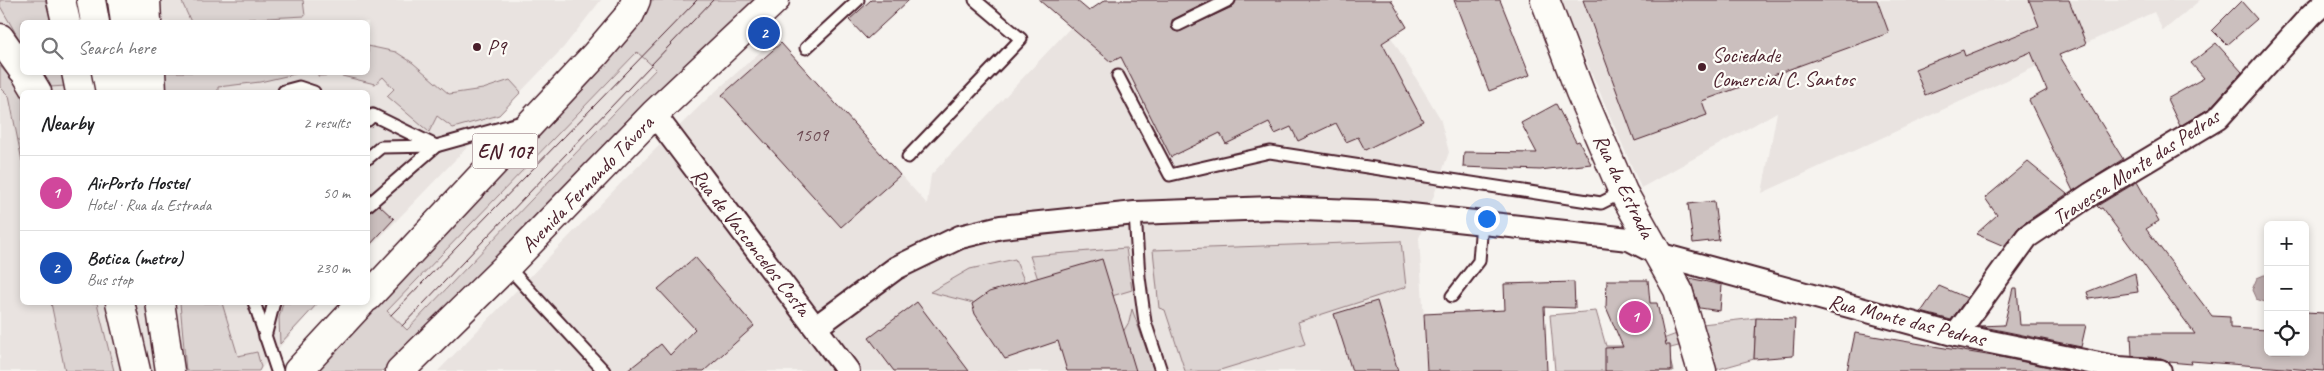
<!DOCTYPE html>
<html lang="en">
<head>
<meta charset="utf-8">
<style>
	body { margin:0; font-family:Caveat,sans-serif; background:#f6f6f6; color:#202124 }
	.controls { position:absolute; right:15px; bottom:15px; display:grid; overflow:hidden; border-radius:8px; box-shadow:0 2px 8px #0003 }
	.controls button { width:45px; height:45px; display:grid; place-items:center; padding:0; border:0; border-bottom:1px solid #e0e0e0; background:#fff; color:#202124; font:25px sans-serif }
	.you { position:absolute; left:1486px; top:218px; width:18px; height:18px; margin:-12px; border:4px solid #fff; border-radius:50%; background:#1a73e8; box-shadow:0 0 0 8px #1a73e833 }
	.badge { display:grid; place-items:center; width:32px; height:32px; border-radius:50%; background:#4a1f2b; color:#fff; font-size:16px; font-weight:700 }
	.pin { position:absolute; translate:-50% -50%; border:2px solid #fff; box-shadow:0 1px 5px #0006 }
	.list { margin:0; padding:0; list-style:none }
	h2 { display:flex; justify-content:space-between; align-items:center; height:65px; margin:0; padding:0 20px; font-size:21px }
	h2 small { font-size:16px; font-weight:400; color:#757577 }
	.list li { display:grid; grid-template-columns:32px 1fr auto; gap:15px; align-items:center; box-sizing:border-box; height:75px; padding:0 20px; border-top:1px solid #e0e0e0 }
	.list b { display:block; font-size:19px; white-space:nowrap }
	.list p { margin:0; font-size:16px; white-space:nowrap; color:#757577 }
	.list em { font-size:16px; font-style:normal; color:#757577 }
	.icon { flex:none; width:28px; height:28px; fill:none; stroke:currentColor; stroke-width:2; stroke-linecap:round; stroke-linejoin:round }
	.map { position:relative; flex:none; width:2324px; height:371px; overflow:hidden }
	.search { position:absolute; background:#fff; box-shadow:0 2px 8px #0003; left:20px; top:20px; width:350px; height:55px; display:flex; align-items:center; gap:12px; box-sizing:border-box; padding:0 18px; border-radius:8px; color:#757577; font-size:19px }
	.panel { position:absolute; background:#fff; box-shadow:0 2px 8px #0003; left:20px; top:90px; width:350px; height:215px; border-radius:8px }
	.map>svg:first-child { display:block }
	.built { fill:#e9e3e0; fill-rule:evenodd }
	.green { fill:#dcd4d2; stroke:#937a7e; fill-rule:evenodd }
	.water { fill:#bbabac; stroke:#8e7378 }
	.building { fill:#cbbfbe; stroke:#4a1f2b }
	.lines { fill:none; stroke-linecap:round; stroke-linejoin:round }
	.lane-casing { stroke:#4a1f2b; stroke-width:15 }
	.street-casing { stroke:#4a1f2b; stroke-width:26 }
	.secondary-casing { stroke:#4a1f2b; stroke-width:31 }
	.primary-casing { stroke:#4a1f2b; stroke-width:31 }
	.highway-casing { stroke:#4a1f2b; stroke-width:31 }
	.lane { stroke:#fdfcf7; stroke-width:11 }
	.street { stroke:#fdfcf7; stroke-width:22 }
	.secondary { stroke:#fdfcf7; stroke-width:28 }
	.primary { stroke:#fdfcf7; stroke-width:28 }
	.highway { stroke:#fdfcf7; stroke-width:28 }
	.tram { stroke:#4a1f2b; stroke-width:1 }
	.poi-dot { fill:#4a1f2b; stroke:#fdfcf7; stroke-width:2 }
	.labels { text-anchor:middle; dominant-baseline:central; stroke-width:4.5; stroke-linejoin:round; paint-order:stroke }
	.number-label { font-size:19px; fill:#6a4750 }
	.shield { fill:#fdfcf7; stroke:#806168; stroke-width:1 }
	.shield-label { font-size:20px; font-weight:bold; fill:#4a1f2b }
	.poi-label { font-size:21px; fill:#4a1f2b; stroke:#fdfcf7; text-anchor:start }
	.street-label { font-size:21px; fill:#4a1f2b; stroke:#fdfcf7 }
</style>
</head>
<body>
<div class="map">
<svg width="2324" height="371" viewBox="0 0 2324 371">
	<rect width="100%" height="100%" fill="#f6f3ef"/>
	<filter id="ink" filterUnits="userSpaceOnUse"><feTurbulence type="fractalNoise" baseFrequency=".02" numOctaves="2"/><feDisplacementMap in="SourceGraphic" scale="10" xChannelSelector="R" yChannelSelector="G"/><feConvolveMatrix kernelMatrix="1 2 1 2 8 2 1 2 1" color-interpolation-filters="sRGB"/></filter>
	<g filter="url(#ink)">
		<g class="built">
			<path d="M 0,0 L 601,0 L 563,48 L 368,250 L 368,92 L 22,92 L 22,302 L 318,303 L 259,371 L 0,371 ZM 22,22 L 368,22 L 368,72 L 22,72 Z"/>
			<polygon points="1249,0 1391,37 1440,118 1449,152 1419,238 1427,371 438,371 623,181 707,99 776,38 927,204 931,175 1071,27 1111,62"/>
			<polygon points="1560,0 2200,0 2163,31 2154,12 1762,193 1777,112 1641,188"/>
			<polygon points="637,51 656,68 407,330 402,326 387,311"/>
		</g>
		<g class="green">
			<polygon points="0,0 50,0 55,22 22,22 22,44 0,6"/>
			<polygon points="181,0 303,0 305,16 191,22"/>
			<path d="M 648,0 L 754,0 L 382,371 L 314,371 L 383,292 L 529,147 L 595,77 L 633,29 ZM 637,52 L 656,69 L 407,330 L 387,311 Z"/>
			<polygon points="368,46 396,52 413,63 449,94 483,89 510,80 521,92 499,115 453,128 437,116 429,132 387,96 394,89 383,77 375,84 338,75 318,76 318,73 368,72"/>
			<polygon points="0,66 23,92 22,161 9,96 0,87"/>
			<polygon points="40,73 63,73 66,86 50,87"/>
			<polygon points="165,73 165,72 299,73 260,82 218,87 218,92 167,92"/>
			<polygon points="1401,241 1406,287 1298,322 1305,344 1217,371 1185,371 1165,310 1159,308 1153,250"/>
			<polygon points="1126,248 1132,290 1112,296 1041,288 1030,256"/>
			<polygon points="1015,259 1029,292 981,305 930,292 970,269"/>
			<polygon points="51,303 97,303 114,371 65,371"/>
			<polygon points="180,303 222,303 238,356 257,352 261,367 259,371 186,371"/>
			<polygon points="283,303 318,303 280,344 279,318"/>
			<polygon points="1132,309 1154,371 1130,371 1123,332 1129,322"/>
			<polygon points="1596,311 1606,346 1644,346 1682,332 1686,344 1667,349 1673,371 1555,371 1550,315"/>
			<polygon points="1756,318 1754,359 1715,370 1702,324"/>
		</g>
		<polygon class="water" points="2264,275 2268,275 2268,303 2256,299 2252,290 2257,278"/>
		<g class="building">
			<polygon points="871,0 909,0 867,39 849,20"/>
			<polygon points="1039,0 1076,0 1089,11 1105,0 1212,0 1172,20 1172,29 1178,32 1232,7 1236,0 1391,0 1407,27 1382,43 1423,121 1365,150 1358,137 1346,142 1336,123 1298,141 1291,127 1275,134 1269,123 1226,144 1220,133 1171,157 1121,57 1111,62"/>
			<polygon points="1454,0 1500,0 1530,75 1489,91"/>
			<polygon points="1583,0 1877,0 1889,33 1702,101 1707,115 1635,141"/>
			<polygon points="2029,0 2069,0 2086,44 2059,55 2123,159 2073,191 2029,100 2047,90 2031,52 1925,95 1915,69 1963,50 1965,56 2039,26"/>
			<polygon points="2241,1 2257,19 2227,45 2212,30"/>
			<polygon points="781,43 900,175 841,227 722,95"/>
			<polygon points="2216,43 2242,72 2210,108 2180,126 2167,99 2204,78 2191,63"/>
			<polygon points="1556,104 1576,142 1579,141 1591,164 1540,170 1463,167 1464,152 1537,153 1521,123"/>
			<polygon points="2028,162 2067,194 2020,226 2004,246 1976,234 1997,215 1985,198"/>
			<polygon points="2137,182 2159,221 2146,229 2212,316 2230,317 2230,328 2268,330 2268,352 2305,352 2305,312 2324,313 2324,371 2191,361 2192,364 2169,362 2161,358 2132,356 2131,334 2195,334 2102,208 2100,209 2097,206"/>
			<polygon points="1714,201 1719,240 1693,243 1688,204"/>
			<polygon points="379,205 394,219 368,247 368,212"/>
			<polygon points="695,257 754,326 704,371 627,371 661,344 670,355 695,329 658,289"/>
			<polygon points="1102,259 1136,371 1067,371 1058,341 1005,359 975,314 972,304 989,292"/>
			<polygon points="2135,273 2138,292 2089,299 2087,292"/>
			<polygon points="1689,278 1722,285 1720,311 1700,308"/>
			<polygon points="1607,280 1648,280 1650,303 1657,303 1666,345 1670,345 1671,371 1605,371 1605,348 1623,347 1606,307"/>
			<polygon points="1574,282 1575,308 1544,307 1547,371 1427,371 1424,314 1505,310 1504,284"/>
			<polygon points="1939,286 1967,298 1951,320 1921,312"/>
			<polygon points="2013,288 2017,288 2020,325 2086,325 2081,347 1979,326 2004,325"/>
			<polygon points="1377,301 1398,371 1352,371 1334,314"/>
			<polygon points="917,302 969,371 894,371 869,338"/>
			<polygon points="1756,318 1795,319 1793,356 1754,359"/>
			<polygon points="1855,333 2005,358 2068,371 1847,371"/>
		</g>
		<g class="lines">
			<defs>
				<g id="lane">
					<polyline points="1178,25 1229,0"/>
					<polyline points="806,48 858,0"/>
					<polyline points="1118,76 1170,175 1270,152 1601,203 1623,192"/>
					<polyline points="284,91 299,87 314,92"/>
					<polyline points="368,120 373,115 436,146 368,205"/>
					<polyline points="908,157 1021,39 975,0"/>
					<polyline points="368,158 381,147 436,146 522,122"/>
					<polyline points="1135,213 1139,277 1145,322 1161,371"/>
					<polyline points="507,266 604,371"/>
					<polyline points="1452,296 1479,261 1482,222"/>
					<polyline points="254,302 277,371"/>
					<polyline points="265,337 274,302"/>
				</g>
				<g id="street">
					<polyline points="654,114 848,371"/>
					<polyline points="816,327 896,268 960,237 1001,227 1135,213 1272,208 1384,212 1629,239 1658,254 1956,335 2119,368 2160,371"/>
					<polyline points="1956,335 2027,237 2091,194 2218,118 2311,15 2324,3"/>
				</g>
				<polyline id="secondary" points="1545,0 1580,92 1623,192 1678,290 1702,371"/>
				<g id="primary">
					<polyline points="368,297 595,55 630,14 636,0"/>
					<polyline points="298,371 362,302"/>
					<polyline points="400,371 507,266 654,114 775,0"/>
				</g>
				<g id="highway">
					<polyline points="61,0 66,22"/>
					<polyline points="91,0 95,22"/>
					<polyline points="122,0 125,22"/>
					<polyline points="146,0 147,22"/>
					<polyline points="0,38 22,69"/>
					<polyline points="25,72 37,92"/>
					<polyline points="76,72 80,92"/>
					<polyline points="106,72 110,92"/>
					<polyline points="131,72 134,92"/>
					<polyline points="151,72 152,92"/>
					<polyline points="120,302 136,371"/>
					<polyline points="160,302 170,371"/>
				</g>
			</defs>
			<use href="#lane" class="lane-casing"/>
			<use href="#street" class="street-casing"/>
			<use href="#secondary" class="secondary-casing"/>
			<use href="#primary" class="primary-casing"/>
			<use href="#highway" class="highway-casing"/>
			<use href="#lane" class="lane"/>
			<use href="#street" class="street"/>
			<use href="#secondary" class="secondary"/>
			<use href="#primary" class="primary"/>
			<use href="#highway" class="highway"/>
			<g class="tram">
				<polyline points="391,315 697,0"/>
				<polyline points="402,326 713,0"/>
			</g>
		</g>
	</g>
	<g class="poi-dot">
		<circle cx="477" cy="47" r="5"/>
		<circle cx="1702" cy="67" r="5"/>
	</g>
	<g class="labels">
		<g class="number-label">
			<text x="811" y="135">1509</text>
		</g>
		<rect class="shield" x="472.5" y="133.5" width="65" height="35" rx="4"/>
		<g class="shield-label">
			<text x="505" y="151">EN 107</text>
		</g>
		<g class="poi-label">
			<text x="487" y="47">P9</text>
			<text x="1712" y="55">Sociedade<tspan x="1712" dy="24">Comercial C. Santos</tspan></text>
		</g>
		<g class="street-label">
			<text transform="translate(2136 167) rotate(-33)">Travessa Monte das Pedras</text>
			<text transform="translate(587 184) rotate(-46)">Avenida Fernando Távora</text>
			<text transform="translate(1624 186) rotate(64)">Rua da Estrada</text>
			<text transform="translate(751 242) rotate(52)">Rua de Vasconcelos Costa</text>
			<text transform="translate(1907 320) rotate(14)">Rua Monte das Pedras</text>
		</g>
	</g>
</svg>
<div class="controls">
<button>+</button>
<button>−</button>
<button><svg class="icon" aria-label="locate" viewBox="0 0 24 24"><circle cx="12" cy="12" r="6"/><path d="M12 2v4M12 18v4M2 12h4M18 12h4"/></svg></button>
</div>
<div class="you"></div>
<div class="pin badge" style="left:1635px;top:317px;background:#d1479c">1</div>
<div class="pin badge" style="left:764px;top:33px;background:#1a4fb4">2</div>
<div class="search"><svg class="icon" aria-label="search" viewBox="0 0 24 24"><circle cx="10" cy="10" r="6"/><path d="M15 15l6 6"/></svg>Search here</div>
<section class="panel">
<h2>Nearby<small>2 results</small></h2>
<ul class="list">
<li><span class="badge" style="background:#d1479c">1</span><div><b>AirPorto Hostel</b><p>Hotel · Rua da Estrada</p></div><em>50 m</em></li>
<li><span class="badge" style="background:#1a4fb4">2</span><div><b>Botica (metro)</b><p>Bus stop</p></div><em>230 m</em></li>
</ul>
</section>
</div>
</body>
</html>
